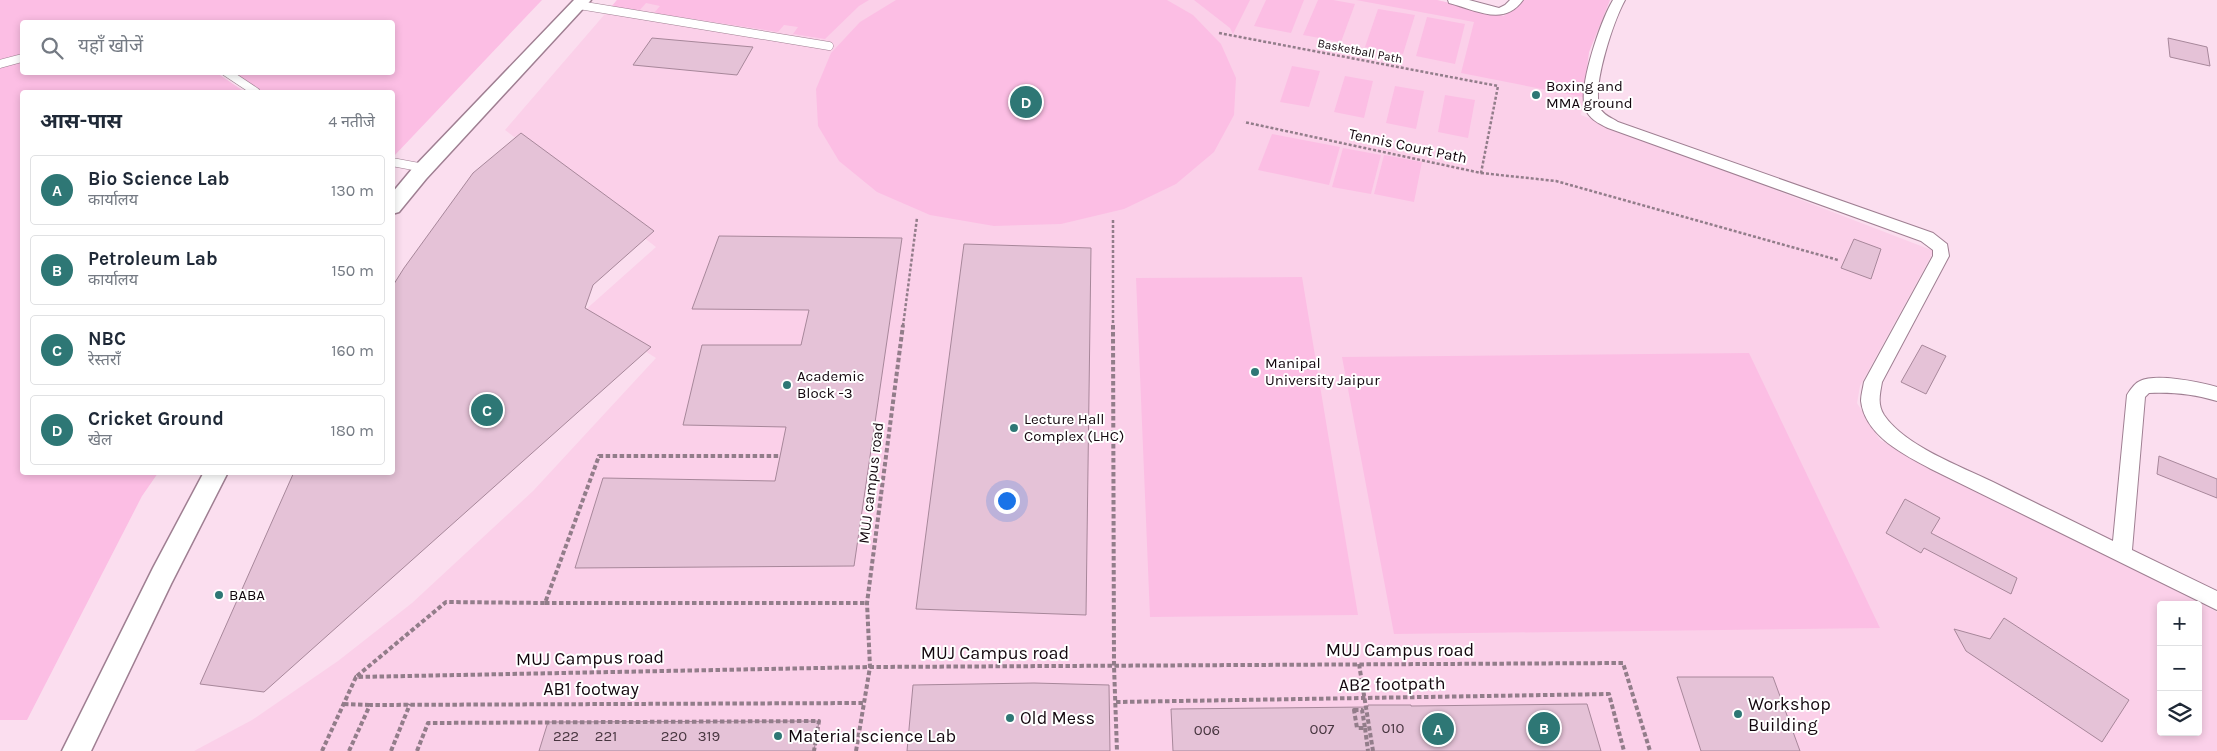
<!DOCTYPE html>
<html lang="hi">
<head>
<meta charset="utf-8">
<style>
	body { margin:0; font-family:Karla,"Noto Sans Devanagari",sans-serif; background:#f2f2f3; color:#1f2937 }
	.controls { position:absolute; right:15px; bottom:15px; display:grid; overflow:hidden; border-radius:5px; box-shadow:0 2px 8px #0003 }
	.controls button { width:45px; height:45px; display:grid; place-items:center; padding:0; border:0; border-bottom:1px solid #e0e1e3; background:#fff; color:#1f2937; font:25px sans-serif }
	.you { position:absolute; left:1006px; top:500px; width:18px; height:18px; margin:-12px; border:4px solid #fff; border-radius:50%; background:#1a73e8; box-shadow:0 0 0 8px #1a73e833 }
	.badge { display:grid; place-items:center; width:32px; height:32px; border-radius:50%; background:#2e7775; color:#fff; font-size:16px; font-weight:700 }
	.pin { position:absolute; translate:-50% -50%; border:2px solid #fff; box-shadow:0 1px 5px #0006 }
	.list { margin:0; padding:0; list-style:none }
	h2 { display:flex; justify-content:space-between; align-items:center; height:65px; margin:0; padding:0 20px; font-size:21px }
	h2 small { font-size:16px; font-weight:400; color:#747a83 }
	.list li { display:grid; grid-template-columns:32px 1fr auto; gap:15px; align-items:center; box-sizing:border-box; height:70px; margin:0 10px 10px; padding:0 10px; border:1px solid #e0e1e3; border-radius:5px }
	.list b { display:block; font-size:19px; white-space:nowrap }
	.list p { margin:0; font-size:16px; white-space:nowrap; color:#747a83 }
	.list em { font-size:16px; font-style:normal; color:#747a83 }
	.icon { flex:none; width:28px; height:28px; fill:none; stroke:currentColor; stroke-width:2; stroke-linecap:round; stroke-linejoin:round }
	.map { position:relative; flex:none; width:2217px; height:751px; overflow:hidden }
	.search { position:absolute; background:#fff; box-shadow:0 2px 8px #0003; left:20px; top:20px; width:375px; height:55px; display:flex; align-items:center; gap:12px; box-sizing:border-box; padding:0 18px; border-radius:5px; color:#747a83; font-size:19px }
	.panel { position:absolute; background:#fff; box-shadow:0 2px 8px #0003; left:20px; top:90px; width:375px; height:385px; border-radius:5px }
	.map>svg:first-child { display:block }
	.built { fill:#fbd0e9; fill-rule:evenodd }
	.green { fill:#fcbee4 }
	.building { fill:#e5c2d7; stroke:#a7879a }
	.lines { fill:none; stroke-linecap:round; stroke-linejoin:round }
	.service-casing { stroke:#9f7f92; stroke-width:9 }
	.minor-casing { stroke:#9f7f92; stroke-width:2 }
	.tertiary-casing { stroke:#9f7f92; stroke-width:3 }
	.path-far1 { stroke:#927d8a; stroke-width:2.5; stroke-dasharray:3 2; stroke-linecap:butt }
	.path { stroke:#927d8a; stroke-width:4; stroke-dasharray:4.5 2.5; stroke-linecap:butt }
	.service { stroke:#fff; stroke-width:8 }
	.minor { fill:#fff; fill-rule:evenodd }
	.tertiary { fill:#fff; fill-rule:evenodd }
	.poi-dot { fill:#2e7775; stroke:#fff; stroke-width:2 }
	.labels { text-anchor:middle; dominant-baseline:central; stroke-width:4; stroke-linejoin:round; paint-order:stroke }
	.far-street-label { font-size:12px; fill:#13070e; stroke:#fff }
	.poi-label { font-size:15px; fill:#13070e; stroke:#fff; text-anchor:start }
	.street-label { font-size:15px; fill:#13070e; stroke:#fff }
	.near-number-label { font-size:15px; fill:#483640 }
	.near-street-label { font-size:18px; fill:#13070e; stroke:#fff }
	.near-poi-label { font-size:18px; fill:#13070e; stroke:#fff; text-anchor:start }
</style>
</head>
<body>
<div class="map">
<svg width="2217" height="751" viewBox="0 0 2217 751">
	<rect width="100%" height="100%" fill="#fbdeef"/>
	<path class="built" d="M 617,0 L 1437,0 L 1504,16 L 1519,0 L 1610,0 L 1589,52 L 1581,115 L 1934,251 L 1860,386 L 1857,403 L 1880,440 L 2217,612 L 2217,751 L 194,751 L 252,720 L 338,661 L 412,603 L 533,491 L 656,358 L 583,312 L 656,247 L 505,130 ZM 2161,605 L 2198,605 L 2198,732 L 2161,732 Z"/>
	<g class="green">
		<polygon points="0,0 542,0 394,156 392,156 392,92 262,92 234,73 392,72 392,22 22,22 22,55 0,61"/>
		<polygon points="617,0 869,0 859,6 825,39 793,34 798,27 784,25 778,32 654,13 660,6 646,3 639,11 612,6"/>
		<polygon points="896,0 1167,0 1193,15 1221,44 1236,78 1234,115 1214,152 1176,184 1124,209 1061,224 994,226 930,215 877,192 839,161 818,126 816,89 831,53 860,22"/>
		<polygon points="1194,0 1250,0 1233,34 1230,28"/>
		<polygon points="1266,0 1304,0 1291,33 1254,26"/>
		<polygon points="1318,0 1333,0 1355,4 1341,42 1303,35"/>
		<polygon points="1356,0 1437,0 1504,16 1519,0 1610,0 1589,52 1583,97 1461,73 1474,22"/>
		<polygon points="1378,9 1415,15 1403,54 1365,47"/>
		<polygon points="1427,17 1465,24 1455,64 1416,56"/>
		<polygon points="22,62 22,72 217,73 245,92 22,92 22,472 158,473 142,496 27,720 0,720 0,68"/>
		<polygon points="1292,66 1320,71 1309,107 1280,102"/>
		<polygon points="1345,76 1373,81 1364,118 1334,112"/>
		<polygon points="1395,86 1424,91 1416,129 1386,123"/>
		<polygon points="1445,95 1475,100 1468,138 1438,132"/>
		<polygon points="1272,134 1340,147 1329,185 1258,170"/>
		<polygon points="1343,148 1381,155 1371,194 1332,187"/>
		<polygon points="1384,155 1422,162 1414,202 1374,194"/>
		<polygon points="1302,277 1358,615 1150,617 1136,278"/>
		<polygon points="1749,353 1880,628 1394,634 1342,357"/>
	</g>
	<g class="building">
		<polygon points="652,38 753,47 737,75 633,65"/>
		<polygon points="2168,38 2207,47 2210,66 2170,57"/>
		<polygon points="521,133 654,231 593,285 585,308 651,347 264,692 200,684 294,472 392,472 392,287 404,268 473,173"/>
		<polygon points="719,236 902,238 854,566 575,568 603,478 775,481 786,427 683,425 702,345 801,345 809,310 692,309"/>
		<polygon points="1854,239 1881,249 1871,279 1841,268"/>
		<polygon points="964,244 1091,248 1086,615 916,609"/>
		<polygon points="1922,345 1946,356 1926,394 1901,382"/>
		<polygon points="2159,456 2217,479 2217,498 2157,474"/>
		<polygon points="1905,499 1940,518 1931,533 2017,578 2011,594 1924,548 1921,553 1886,533"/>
		<polygon points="2004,618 2129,700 2102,742 1966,651 1954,629 1990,639"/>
		<polygon points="1677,677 1773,677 1800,751 1701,751"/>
		<polygon points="1034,683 1109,685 1110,751 907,751 913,685"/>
		<polygon points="1587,704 1601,751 1173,751 1171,709 1368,707 1368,705 1411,705 1411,706"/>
		<polygon points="819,721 814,751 539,751 548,722"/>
	</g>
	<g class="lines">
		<defs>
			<g id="service">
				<polyline points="579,5 829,46"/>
				<polyline points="0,64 22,58"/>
				<polyline points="226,72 256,92"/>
				<polyline points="392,162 424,168"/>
			</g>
			<g id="minor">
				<path d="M 1448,0 L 1469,0 L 1499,8 L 1505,5 L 1510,0 L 1523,0 C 1504,27 1476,10 1449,3 Z"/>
				<path d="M 1613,0 L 1625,0 C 1614,20 1591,87 1600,108 C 1603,115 1612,118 1618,122 L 1933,233 L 1947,244 L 1949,256 L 1882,382 C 1880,394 1877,404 1884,415 C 1905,446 1960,466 1993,482 C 2033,502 2073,521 2113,541 L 2127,395 C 2130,390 2135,383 2140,381 C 2156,373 2200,382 2217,387 L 2217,401 C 2194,394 2173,392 2149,393 L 2145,397 L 2132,550 L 2217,591 L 2217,610 L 1931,469 C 1905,455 1865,436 1861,401 C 1861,395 1863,388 1864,382 L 1933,256 L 1933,250 L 1921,241 L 1608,128 C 1598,123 1589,119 1585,108 C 1578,86 1601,20 1613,0 Z"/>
			</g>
			<g id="tertiary">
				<polygon points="574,0 591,0 426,179 399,212 392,214 392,193 412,169"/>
				<polygon points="204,472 228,472 171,584 91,751 62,751 153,568"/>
			</g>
		</defs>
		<use href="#service" class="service-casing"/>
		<use href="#minor" class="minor-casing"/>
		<use href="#tertiary" class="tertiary-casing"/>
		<g class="path-far1">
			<polyline points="1219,33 1498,86 1481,173 1244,122"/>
			<polyline points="1481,173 1556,181 1838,260"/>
			<polyline points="1113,220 1113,326"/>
			<polyline points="903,326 917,218"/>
		</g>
		<g class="path">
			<polyline points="1113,325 1114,666 1117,751"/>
			<polyline points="545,603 867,603"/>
			<polyline points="1359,664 1373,751"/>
			<polyline points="357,676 446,602 545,603 599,456 780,456"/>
			<polyline points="1116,702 1609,694 1624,751"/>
			<polyline points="344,704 370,705"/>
			<polygon points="1354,710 1362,710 1365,728 1357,728"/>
			<polyline points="1365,728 1368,751"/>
			<polyline points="322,751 356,677 870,667 1623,663 1650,751"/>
			<polyline points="349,751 370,705 863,703"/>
			<polyline points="391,751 410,704"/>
			<polyline points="417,751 428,723 819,721 814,751"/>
			<polyline points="856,751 870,667 867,603 903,325"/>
		</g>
		<use href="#service" class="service"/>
		<use href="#minor" class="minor"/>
		<use href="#tertiary" class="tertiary"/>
	</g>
	<g class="poi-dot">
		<circle cx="1536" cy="95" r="5"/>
		<circle cx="1255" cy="372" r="5"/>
		<circle cx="787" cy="385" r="5"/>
		<circle cx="1014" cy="428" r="5"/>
		<circle cx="219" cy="595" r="5"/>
		<circle cx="1738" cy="714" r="5"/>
		<circle cx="1010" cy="718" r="5"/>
		<circle cx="778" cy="736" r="5"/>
	</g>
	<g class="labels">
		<g class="far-street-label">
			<text transform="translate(1360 51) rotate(11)">Basketball Path</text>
		</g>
		<g class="poi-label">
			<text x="1546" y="86">Boxing and<tspan x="1546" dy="17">MMA ground</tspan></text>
			<text x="1265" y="363">Manipal<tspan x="1265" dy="17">University Jaipur</tspan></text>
			<text x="797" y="376">Academic<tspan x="797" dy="17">Block -3</tspan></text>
			<text x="1024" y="419">Lecture Hall<tspan x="1024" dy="17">Complex (LHC)</tspan></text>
			<text x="229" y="595">BABA</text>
		</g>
		<g class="street-label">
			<text transform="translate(1408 146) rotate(12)">Tennis Court Path</text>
			<text transform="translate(871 483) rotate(-83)">MUJ campus road</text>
		</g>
		<g class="near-number-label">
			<text x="1393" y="728">010</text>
			<text x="1322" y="729">007</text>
			<text x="1207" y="730">006</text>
			<text x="566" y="736">222</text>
			<text x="606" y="736">221</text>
			<text x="674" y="736">220</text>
			<text x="709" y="736">319</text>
		</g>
		<g class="near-street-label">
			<text x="1400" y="650">MUJ Campus road</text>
			<text x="995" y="653">MUJ Campus road</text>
			<text transform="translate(590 658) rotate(-1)">MUJ Campus road</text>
			<text transform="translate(1392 684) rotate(-1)">AB2 footpath</text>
			<text x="591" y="689">AB1 footway</text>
		</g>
		<g class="near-poi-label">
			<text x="1748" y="704">Workshop<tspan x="1748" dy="21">Building</tspan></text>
			<text x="1020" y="718">Old Mess</text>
			<text x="788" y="736">Material science Lab</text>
		</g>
	</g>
</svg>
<div class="controls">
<button>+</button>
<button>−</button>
<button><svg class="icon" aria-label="layers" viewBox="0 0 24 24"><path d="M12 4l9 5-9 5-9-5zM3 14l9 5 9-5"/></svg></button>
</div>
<div class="you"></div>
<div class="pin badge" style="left:1438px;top:729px">A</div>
<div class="pin badge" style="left:1544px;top:728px">B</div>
<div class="pin badge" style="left:487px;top:410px">C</div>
<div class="pin badge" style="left:1026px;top:102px">D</div>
<div class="search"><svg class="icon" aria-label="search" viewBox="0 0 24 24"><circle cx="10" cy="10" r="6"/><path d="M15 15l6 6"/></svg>यहाँ खोजें</div>
<section class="panel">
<h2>आस-पास<small>4 नतीजे</small></h2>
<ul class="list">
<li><span class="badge">A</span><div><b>Bio Science Lab</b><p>कार्यालय</p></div><em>130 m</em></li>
<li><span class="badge">B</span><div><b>Petroleum Lab</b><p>कार्यालय</p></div><em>150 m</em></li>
<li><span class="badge">C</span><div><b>NBC</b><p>रेस्तराँ</p></div><em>160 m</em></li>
<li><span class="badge">D</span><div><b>Cricket Ground</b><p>खेल</p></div><em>180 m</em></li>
</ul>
</section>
</div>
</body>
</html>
